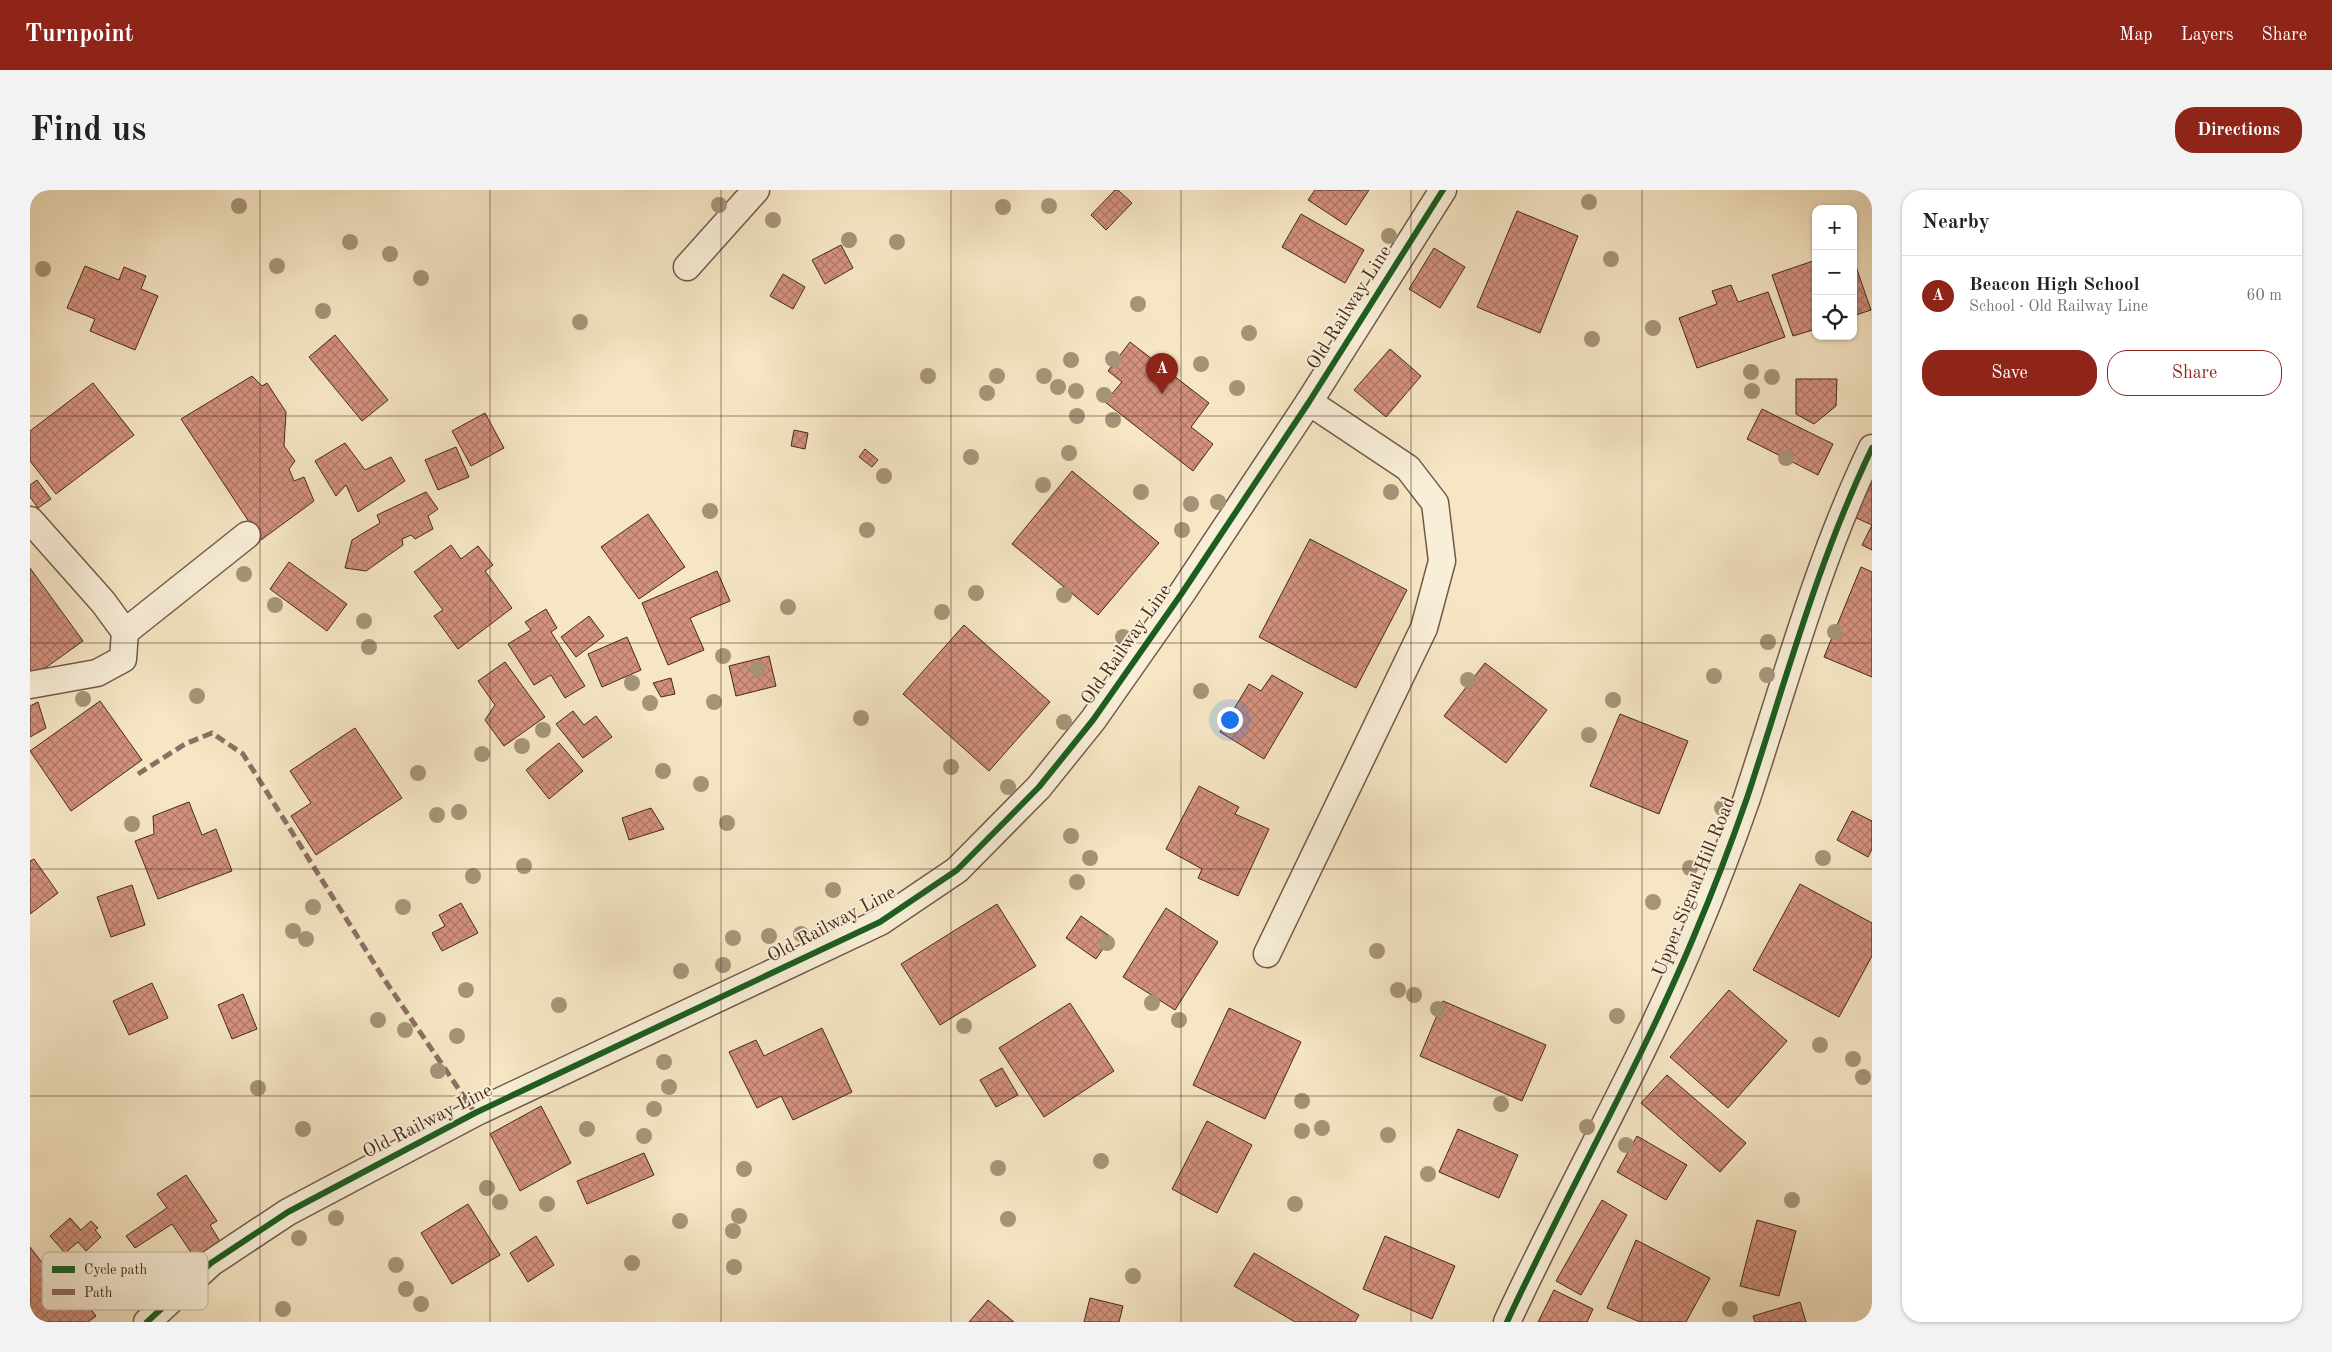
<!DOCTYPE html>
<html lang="en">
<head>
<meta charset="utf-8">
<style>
	body { margin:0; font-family:"Old Standard TT",serif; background:#f2f2f2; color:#222 }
	.controls { position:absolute; right:15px; top:15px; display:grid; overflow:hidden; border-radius:10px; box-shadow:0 1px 4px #0004 }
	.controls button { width:45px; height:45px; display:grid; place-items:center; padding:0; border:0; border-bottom:1px solid #e0e0e0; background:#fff; color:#222; font:25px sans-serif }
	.you { position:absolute; left:1199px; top:529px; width:18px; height:18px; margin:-12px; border:4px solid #fff; border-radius:50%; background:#1a73e8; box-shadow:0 0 0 8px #1a73e833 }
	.badge { display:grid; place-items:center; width:32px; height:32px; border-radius:50%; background:#8f2418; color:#fff; font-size:16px; font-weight:700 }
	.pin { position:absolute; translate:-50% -41px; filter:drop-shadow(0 1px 2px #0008) }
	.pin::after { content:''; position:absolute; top:26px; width:18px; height:15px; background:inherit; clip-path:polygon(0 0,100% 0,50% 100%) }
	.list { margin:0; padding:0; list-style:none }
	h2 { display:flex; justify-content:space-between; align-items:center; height:65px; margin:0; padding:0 20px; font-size:21px }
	h2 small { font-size:16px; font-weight:400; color:#767676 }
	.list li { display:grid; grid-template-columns:32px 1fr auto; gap:15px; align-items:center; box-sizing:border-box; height:80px; padding:0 20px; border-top:1px solid #e0e0e0 }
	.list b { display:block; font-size:19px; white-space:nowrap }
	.list p { margin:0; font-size:16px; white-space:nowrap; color:#767676 }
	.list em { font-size:16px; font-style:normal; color:#767676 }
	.actions { display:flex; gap:10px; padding:15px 20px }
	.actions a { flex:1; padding:11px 0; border:1px solid #8f2418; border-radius:20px; text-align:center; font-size:18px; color:#8f2418 }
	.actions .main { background:#8f2418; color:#fff }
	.icon { flex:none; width:28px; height:28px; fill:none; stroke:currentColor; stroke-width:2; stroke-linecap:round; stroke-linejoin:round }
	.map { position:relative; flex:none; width:1842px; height:1132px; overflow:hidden; border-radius:20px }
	header { display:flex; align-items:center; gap:30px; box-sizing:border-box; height:70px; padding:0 25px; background:#8f2418; color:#fff }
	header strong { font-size:24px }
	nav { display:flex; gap:28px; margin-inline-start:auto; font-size:18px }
	.intro { display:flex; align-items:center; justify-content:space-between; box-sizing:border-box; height:120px; padding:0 30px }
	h1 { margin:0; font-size:35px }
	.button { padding:12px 22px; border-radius:20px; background:#8f2418; color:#fff; font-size:18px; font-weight:700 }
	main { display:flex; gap:30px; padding:0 30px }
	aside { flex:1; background:#fff; border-radius:20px; box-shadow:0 1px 4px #0004 }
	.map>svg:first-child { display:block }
	.building { fill:url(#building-cross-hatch); stroke:#462a1e }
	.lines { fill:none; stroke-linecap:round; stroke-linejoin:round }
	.street-casing { stroke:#725948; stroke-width:29 }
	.street { stroke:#f9efd9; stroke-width:26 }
	.quiet { stroke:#8d6e63; stroke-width:5; stroke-dasharray:10 5; stroke-linecap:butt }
	.cycleway-casing { stroke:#f9efd9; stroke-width:9 }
	.cycleway { stroke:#1b5e20; stroke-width:6 }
	.tree { fill:#a69478 }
	.grid { fill:none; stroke:#462a1e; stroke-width:1; stroke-opacity:0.55 }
	.labels { text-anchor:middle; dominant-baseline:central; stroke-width:4; stroke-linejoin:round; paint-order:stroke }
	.street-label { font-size:19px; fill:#462a1e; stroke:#f9efd9 }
	.key { fill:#f9efd9; stroke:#c3b4a1; stroke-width:1 }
	.key-label { font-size:14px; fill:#462a1e }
</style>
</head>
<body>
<header>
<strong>Turnpoint</strong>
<nav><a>Map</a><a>Layers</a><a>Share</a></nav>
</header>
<div class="intro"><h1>Find us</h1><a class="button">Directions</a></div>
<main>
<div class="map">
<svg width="1842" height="1132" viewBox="0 0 1842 1132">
	<defs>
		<pattern id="building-cross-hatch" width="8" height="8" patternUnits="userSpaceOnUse" patternTransform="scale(1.25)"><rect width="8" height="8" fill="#d4917e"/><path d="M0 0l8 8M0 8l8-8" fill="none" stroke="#ae7767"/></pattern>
	</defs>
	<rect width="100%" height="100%" fill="#f6e6c4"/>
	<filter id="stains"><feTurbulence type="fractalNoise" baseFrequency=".004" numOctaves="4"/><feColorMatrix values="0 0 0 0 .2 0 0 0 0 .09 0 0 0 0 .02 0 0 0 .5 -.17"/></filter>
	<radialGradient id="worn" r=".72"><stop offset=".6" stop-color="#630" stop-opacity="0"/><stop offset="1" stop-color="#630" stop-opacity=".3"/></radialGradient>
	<g class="building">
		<polygon points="1085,0 1088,0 1102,13 1076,40 1061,25"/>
		<polygon points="1285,0 1339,0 1316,35 1278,10"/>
		<polygon points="1487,21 1548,46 1510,143 1447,117"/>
		<polygon points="1271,24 1334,60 1315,93 1252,57"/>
		<polygon points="811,55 823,78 795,94 782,70"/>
		<polygon points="1404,58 1435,77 1410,118 1379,99"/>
		<polygon points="1786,70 1786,139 1763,146 1742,85"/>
		<polygon points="1825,74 1841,120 1823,126 1823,75"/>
		<polygon points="55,76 89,90 94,77 116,86 111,99 128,106 105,160 60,141 65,129 37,118"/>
		<polygon points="753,84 775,97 763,119 740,106"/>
		<polygon points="1701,95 1708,112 1738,102 1755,147 1667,178 1649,128 1687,114 1682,101"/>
		<polygon points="305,145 358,210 332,231 279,167"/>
		<polygon points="1100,152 1179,213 1161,237 1183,254 1163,281 1075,212 1092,192 1078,181"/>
		<polygon points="1360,159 1391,186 1356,227 1324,200"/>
		<polygon points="222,186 232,196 237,193 256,222 254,256 265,271 259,279 264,291 274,287 284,311 231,350 151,229"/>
		<polygon points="1766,189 1807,189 1806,216 1784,234 1766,224"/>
		<polygon points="63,193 104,245 26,304 0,271 0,241"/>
		<polygon points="1732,219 1803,254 1788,285 1717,249"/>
		<polygon points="455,223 474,258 441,276 422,241"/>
		<polygon points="764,240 778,243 775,259 761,256"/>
		<polygon points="315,253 335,280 361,267 375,291 328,322 316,295 306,306 285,271"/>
		<polygon points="426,257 439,287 408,300 395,270"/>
		<polygon points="835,259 848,270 842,277 829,267"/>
		<polygon points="1042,281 1129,353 1068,425 982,354"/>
		<polygon points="7,290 21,309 8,318 0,307 0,295"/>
		<polygon points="1842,292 1842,360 1832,355 1842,335 1824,327"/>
		<polygon points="396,302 408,319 398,326 403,339 385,349 381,345 372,349 373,355 336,381 315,378 322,350 350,333 347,325"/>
		<polygon points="618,324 655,377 609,409 571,357"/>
		<polygon points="1280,349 1377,400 1326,498 1229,447"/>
		<polygon points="421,355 431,369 448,356 463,375 455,381 482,418 428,459 404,426 413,420 384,382"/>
		<polygon points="259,372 317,414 297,441 240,399"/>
		<polygon points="1831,377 1842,382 1842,487 1794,467"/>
		<polygon points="0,378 53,451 4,486 0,481"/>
		<polygon points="687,381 700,411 660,428 674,460 638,475 612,413"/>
		<polygon points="516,419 527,438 521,442 555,496 535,508 521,485 504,495 478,454 501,440 495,432"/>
		<polygon points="559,426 574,446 546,467 531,447"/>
		<polygon points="934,435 1020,512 959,581 873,504"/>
		<polygon points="597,447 611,480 572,497 558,464"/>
		<polygon points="739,466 746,496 706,506 699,476"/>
		<polygon points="475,472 515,527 474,556 455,530 465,515 448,491"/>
		<polygon points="1455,473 1517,520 1476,573 1414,526"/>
		<polygon points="1242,485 1273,503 1234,569 1190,542 1219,494 1231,501"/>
		<polygon points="641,488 645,504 631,507 623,493"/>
		<polygon points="70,511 112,570 41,621 0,561"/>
		<polygon points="8,512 16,538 0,547 0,516"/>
		<polygon points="543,521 554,535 566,526 582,547 553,568 526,534"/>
		<polygon points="1590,524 1658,551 1629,624 1560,596"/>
		<polygon points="325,538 372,608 286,665 261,626 281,613 260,581"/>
		<polygon points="529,553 553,581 519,609 496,580"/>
		<polygon points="1169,596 1209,617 1205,624 1239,639 1208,706 1168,688 1172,679 1136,659"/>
		<polygon points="159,612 172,645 186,639 202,681 128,709 105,651 124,644 123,626"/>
		<polygon points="621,618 634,639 599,650 592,628"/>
		<polygon points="1822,621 1842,631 1842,659 1838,667 1807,650"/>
		<polygon points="4,669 28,703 0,724 0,671"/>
		<polygon points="1770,694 1842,733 1842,766 1809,827 1723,780"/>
		<polygon points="102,695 115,735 81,747 67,707"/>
		<polygon points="431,713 448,743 412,761 402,743 415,736 409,725"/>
		<polygon points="967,714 1006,776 910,835 871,774"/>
		<polygon points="1136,718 1188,752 1145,820 1093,787"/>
		<polygon points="1051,726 1081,747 1066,769 1036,748"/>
		<polygon points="122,793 138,828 99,845 83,811"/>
		<polygon points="1699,800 1757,851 1698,918 1640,867"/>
		<polygon points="213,804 227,839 202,849 188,815"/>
		<polygon points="1413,811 1516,855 1492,911 1390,866"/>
		<polygon points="1040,813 1084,881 1014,927 969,858"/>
		<polygon points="1199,818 1271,852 1235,929 1163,895"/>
		<polygon points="792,838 822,902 763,930 751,906 727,918 699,862 726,850 734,866"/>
		<polygon points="972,878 988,905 966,917 950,890"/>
		<polygon points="1637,885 1716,953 1690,982 1611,913"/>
		<polygon points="511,916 541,973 490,1001 460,944"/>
		<polygon points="1177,931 1222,955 1187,1023 1142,999"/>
		<polygon points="1428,939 1488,965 1469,1008 1409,982"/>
		<polygon points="1607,946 1657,975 1636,1010 1587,982"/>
		<polygon points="614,963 624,985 557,1014 547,991"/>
		<polygon points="156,985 187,1031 180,1035 191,1053 166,1070 142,1034 105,1058 96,1046 137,1018 127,1004"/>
		<polygon points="1572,1010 1597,1025 1551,1105 1526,1091"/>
		<polygon points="438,1014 470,1065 422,1094 391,1043"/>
		<polygon points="40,1028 51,1040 61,1031 68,1038 65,1040 71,1047 56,1061 48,1052 35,1063 20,1046"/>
		<polygon points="1727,1030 1766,1041 1749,1106 1710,1096"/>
		<polygon points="506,1046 524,1075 498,1092 480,1063"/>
		<polygon points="1355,1046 1425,1076 1402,1129 1333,1099"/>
		<polygon points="1606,1050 1680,1088 1656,1132 1610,1132 1577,1118"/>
		<polygon points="0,1057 17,1079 25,1073 66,1126 58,1132 0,1132"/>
		<polygon points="1224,1063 1329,1125 1325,1132 1265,1132 1204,1096"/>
		<polygon points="1524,1100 1563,1119 1557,1132 1508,1132"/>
		<polygon points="1060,1108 1093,1116 1089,1132 1054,1132"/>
		<polygon points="958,1110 984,1132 939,1132"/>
		<polygon points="1770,1112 1776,1132 1725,1132 1723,1126"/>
	</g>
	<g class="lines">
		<defs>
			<g id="street">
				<polyline points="657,77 726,0"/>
				<polyline points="0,330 73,412 95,442 93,469 67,483 0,495"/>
				<polyline points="95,442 217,345"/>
				<polyline points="1237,764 1394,438 1412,371 1405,313 1378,278 1279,212"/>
				<polyline points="117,1132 181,1073 258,1022 445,923 850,732 927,680 1009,597 1063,530 1152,403 1279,212 1413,0"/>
				<path d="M 1477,1132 C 1537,1002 1609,878 1664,746 C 1683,701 1701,654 1717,608 C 1756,490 1788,370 1842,258"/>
			</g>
		</defs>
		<use href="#street" class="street-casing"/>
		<use href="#street" class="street"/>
		<polyline class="quiet" points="108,584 155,554 182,543 213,564 354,789 445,923"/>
		<defs>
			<g id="cycleway">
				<polyline points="117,1132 181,1073 258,1022 445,923 850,732 927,680 1009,597 1063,530 1152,403 1279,212 1413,0"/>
				<path d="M 1477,1132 C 1537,1002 1609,878 1664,746 C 1683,701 1701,654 1717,608 C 1756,490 1788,370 1842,258"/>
			</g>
		</defs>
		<use href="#cycleway" class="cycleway-casing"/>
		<use href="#cycleway" class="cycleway"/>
	</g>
	<g class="tree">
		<circle cx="1559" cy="12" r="8"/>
		<circle cx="689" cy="15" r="8"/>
		<circle cx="209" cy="16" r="8"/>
		<circle cx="1019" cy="16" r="8"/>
		<circle cx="973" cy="17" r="8"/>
		<circle cx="743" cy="30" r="8"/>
		<circle cx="1359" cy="46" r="8"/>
		<circle cx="819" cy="50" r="8"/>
		<circle cx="320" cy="52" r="8"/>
		<circle cx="867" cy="52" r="8"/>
		<circle cx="360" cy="64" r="8"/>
		<circle cx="1581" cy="69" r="8"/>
		<circle cx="247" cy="76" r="8"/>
		<circle cx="13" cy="79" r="8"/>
		<circle cx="391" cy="88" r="8"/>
		<circle cx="1108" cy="114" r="8"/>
		<circle cx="293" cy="121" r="8"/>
		<circle cx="550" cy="132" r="8"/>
		<circle cx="1623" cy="138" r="8"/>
		<circle cx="1219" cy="143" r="8"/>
		<circle cx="1562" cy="149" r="8"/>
		<circle cx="1083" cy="169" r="8"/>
		<circle cx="1041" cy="170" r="8"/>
		<circle cx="1171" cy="174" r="8"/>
		<circle cx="1721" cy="182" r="8"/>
		<circle cx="898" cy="186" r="8"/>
		<circle cx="967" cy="186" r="8"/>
		<circle cx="1014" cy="186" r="8"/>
		<circle cx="1742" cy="187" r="8"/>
		<circle cx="1028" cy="197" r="8"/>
		<circle cx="1207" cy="198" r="8"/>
		<circle cx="1046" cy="201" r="8"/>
		<circle cx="1722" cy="201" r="8"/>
		<circle cx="957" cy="203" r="8"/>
		<circle cx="1074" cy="205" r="8"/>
		<circle cx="1047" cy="226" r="8"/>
		<circle cx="1083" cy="230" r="8"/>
		<circle cx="1039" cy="263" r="8"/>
		<circle cx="941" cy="267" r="8"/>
		<circle cx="1756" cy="268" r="8"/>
		<circle cx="854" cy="286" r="8"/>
		<circle cx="1013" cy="295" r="8"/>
		<circle cx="1111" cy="302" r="8"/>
		<circle cx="1361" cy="302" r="8"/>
		<circle cx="1188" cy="312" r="8"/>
		<circle cx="1161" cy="314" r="8"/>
		<circle cx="680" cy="321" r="8"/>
		<circle cx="837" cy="340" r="8"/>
		<circle cx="1152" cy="340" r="8"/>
		<circle cx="214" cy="384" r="8"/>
		<circle cx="946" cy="403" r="8"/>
		<circle cx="1034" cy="405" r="8"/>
		<circle cx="245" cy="415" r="8"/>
		<circle cx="758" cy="417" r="8"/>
		<circle cx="912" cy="422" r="8"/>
		<circle cx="334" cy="431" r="8"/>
		<circle cx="1805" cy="442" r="8"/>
		<circle cx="1093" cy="447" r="8"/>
		<circle cx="1738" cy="452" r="8"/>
		<circle cx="339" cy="457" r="8"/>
		<circle cx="693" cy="466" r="8"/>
		<circle cx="728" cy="479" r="8"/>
		<circle cx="1737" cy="485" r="8"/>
		<circle cx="1684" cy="486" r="8"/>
		<circle cx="1438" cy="490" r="8"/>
		<circle cx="602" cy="493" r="8"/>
		<circle cx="1171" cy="501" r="8"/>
		<circle cx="167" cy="506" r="8"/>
		<circle cx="53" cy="509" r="8"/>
		<circle cx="1583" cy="510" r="8"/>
		<circle cx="684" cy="512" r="8"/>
		<circle cx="620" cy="513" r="8"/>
		<circle cx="831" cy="528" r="8"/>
		<circle cx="1034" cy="532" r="8"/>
		<circle cx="513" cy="540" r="8"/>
		<circle cx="1559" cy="545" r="8"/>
		<circle cx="492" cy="556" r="8"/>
		<circle cx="452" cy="564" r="8"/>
		<circle cx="921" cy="577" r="8"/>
		<circle cx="633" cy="581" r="8"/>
		<circle cx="388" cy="583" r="8"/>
		<circle cx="671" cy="594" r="8"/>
		<circle cx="978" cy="597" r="8"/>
		<circle cx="1692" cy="618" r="8"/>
		<circle cx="429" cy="622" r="8"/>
		<circle cx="407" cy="625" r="8"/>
		<circle cx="697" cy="633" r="8"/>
		<circle cx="102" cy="634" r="8"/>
		<circle cx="1041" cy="646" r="8"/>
		<circle cx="1060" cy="668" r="8"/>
		<circle cx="1793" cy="668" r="8"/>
		<circle cx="494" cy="676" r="8"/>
		<circle cx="1660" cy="678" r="8"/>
		<circle cx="443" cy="686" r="8"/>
		<circle cx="1047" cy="692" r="8"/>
		<circle cx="803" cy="700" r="8"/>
		<circle cx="1623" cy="712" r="8"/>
		<circle cx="283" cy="717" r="8"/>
		<circle cx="373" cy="717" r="8"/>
		<circle cx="263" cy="741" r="8"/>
		<circle cx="771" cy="744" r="8"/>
		<circle cx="739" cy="746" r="8"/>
		<circle cx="703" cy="748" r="8"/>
		<circle cx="276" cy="749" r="8"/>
		<circle cx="1077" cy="753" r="8"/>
		<circle cx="1347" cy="761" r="8"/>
		<circle cx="693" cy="775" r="8"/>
		<circle cx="651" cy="781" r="8"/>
		<circle cx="436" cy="800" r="8"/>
		<circle cx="1368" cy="800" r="8"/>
		<circle cx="1384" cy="805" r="8"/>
		<circle cx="1122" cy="813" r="8"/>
		<circle cx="529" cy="815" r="8"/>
		<circle cx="1408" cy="819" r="8"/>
		<circle cx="1587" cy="826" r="8"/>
		<circle cx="348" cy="830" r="8"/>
		<circle cx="1149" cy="830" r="8"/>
		<circle cx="934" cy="836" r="8"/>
		<circle cx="375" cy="840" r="8"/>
		<circle cx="427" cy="846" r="8"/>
		<circle cx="1790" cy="855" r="8"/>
		<circle cx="1823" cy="869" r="8"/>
		<circle cx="634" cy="872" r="8"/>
		<circle cx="408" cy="881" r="8"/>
		<circle cx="1833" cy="887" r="8"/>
		<circle cx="639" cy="897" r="8"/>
		<circle cx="228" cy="898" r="8"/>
		<circle cx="1272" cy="911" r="8"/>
		<circle cx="1471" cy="914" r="8"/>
		<circle cx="624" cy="919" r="8"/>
		<circle cx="1557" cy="937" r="8"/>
		<circle cx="1292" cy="938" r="8"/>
		<circle cx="273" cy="939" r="8"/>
		<circle cx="557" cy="939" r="8"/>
		<circle cx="1272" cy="941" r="8"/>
		<circle cx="1358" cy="945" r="8"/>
		<circle cx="614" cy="946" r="8"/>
		<circle cx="1596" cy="955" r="8"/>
		<circle cx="1071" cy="971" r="8"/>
		<circle cx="968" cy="978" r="8"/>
		<circle cx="714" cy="979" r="8"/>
		<circle cx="1398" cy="984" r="8"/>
		<circle cx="457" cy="998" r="8"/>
		<circle cx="1762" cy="1010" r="8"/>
		<circle cx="470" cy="1012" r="8"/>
		<circle cx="517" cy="1014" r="8"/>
		<circle cx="1265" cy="1014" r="8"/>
		<circle cx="709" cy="1026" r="8"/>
		<circle cx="306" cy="1028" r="8"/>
		<circle cx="978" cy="1029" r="8"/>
		<circle cx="650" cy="1031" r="8"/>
		<circle cx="703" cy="1041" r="8"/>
		<circle cx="269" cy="1048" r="8"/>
		<circle cx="602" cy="1073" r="8"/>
		<circle cx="366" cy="1075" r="8"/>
		<circle cx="704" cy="1077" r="8"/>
		<circle cx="1103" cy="1086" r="8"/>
		<circle cx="376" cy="1099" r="8"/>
		<circle cx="391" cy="1114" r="8"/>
		<circle cx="253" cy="1119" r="8"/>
		<circle cx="1700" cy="1119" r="8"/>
	</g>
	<path class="grid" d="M 230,0 L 230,1132M 460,0 L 460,1132M 691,0 L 691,1132M 921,0 L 921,1132M 1151,0 L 1151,1132M 1381,0 L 1381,1132M 1612,0 L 1612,1132M 0,226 L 1842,226M 0,453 L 1842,453M 0,679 L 1842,679M 0,906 L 1842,906"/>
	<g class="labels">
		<g class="street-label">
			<text transform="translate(1320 118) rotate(-58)">Old Railway Line</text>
			<text transform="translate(1097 455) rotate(-55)">Old Railway Line</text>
			<text transform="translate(1665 697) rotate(-68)">Upper Signal Hill Road</text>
			<text transform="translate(802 735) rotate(-28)">Old Railway Line</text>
			<text transform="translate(398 932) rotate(-27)">Old Railway Line</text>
		</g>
	</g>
	<rect x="12" y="1062" width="166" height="58" rx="8" class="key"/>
	<rect x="22" y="1076" width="23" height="7" fill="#1b5e20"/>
	<rect x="22" y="1099" width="23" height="6" fill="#8d6e63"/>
	<g class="key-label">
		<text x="54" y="1084">Cycle path</text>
		<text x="54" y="1107">Path</text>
	</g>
	<rect width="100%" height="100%" filter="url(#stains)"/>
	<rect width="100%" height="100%" fill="url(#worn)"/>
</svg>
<div class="controls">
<button>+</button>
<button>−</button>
<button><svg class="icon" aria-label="locate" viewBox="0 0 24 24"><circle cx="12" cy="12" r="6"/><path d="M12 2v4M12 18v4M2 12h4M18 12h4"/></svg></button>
</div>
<div class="you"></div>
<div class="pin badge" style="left:1132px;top:204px">A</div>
</div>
<aside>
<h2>Nearby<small></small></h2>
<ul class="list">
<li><span class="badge">A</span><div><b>Beacon High School</b><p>School · Old Railway Line</p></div><em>60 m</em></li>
</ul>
<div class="actions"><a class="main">Save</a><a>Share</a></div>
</aside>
</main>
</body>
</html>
